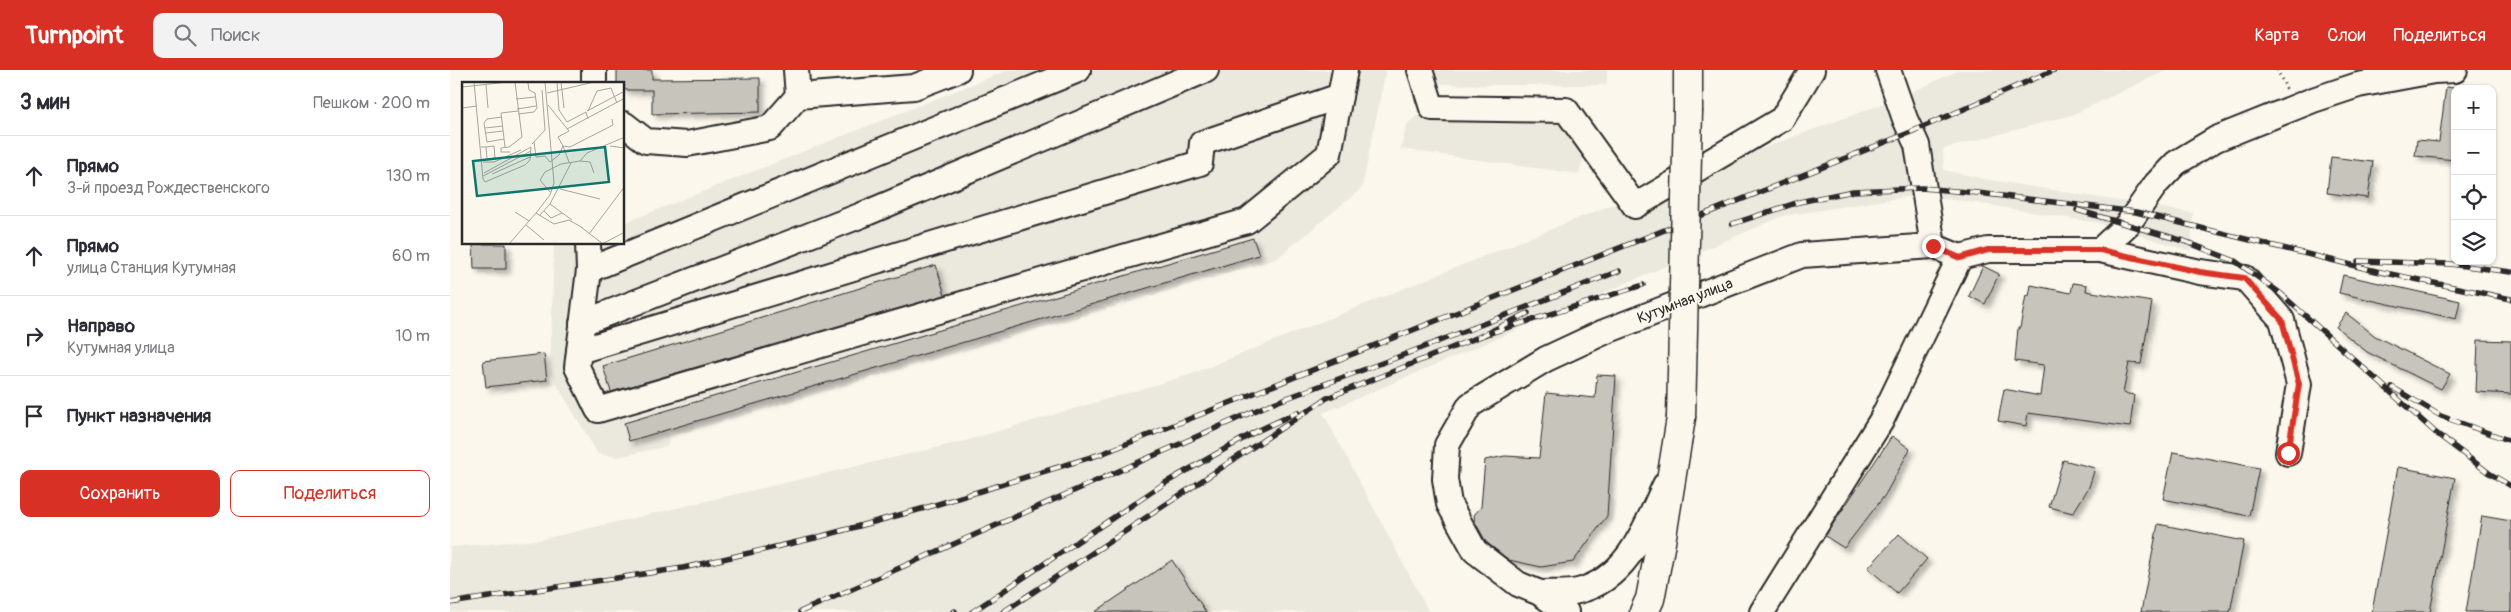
<!DOCTYPE html>
<html lang="ru">
<head>
<meta charset="utf-8">
<style>
	body { margin:0; font-family:Pangolin,sans-serif; background:#f2f2f3; color:#2b2b33 }
	.controls { position:absolute; right:15px; top:15px; display:grid; overflow:hidden; border-radius:10px; box-shadow:0 1px 4px #0004 }
	.controls button { width:45px; height:45px; display:grid; place-items:center; padding:0; border:0; border-bottom:1px solid #e1e1e2; background:#fff; color:#2b2b33; font:25px sans-serif }
	.stop { position:absolute; width:15px; height:15px; margin:-11px; border:4px solid #d93025; border-radius:50%; background:#fff }
	.stop.end { background:#d93025; border-color:#fff; box-shadow:0 1px 5px #0008 }
	.list { margin:0; padding:0; list-style:none }
	h2 { display:flex; justify-content:space-between; align-items:center; height:65px; margin:0; padding:0 20px; font-size:21px }
	h2 small { font-size:16px; font-weight:400; color:#7c7c81 }
	.list li { display:grid; grid-template-columns:32px 1fr auto; gap:15px; align-items:center; box-sizing:border-box; height:80px; padding:0 20px; border-top:1px solid #e1e1e2 }
	.list b { display:block; font-size:19px; white-space:nowrap }
	.list p { margin:0; font-size:16px; white-space:nowrap; color:#7c7c81 }
	.list em { font-size:16px; font-style:normal; color:#7c7c81 }
	.actions { display:flex; gap:10px; padding:15px 20px }
	.actions a { flex:1; padding:11px 0; border:1px solid #d93025; border-radius:10px; text-align:center; font-size:18px; color:#d93025 }
	.actions .main { background:#d93025; color:#fff }
	.icon { flex:none; width:28px; height:28px; fill:none; stroke:currentColor; stroke-width:2; stroke-linecap:round; stroke-linejoin:round }
	.map { position:relative; flex:none; width:2061px; height:542px; overflow:hidden }
	header { display:flex; align-items:center; gap:30px; box-sizing:border-box; height:70px; padding:0 25px; background:#d93025; color:#fff }
	header strong { font-size:24px }
	nav { display:flex; gap:28px; margin-inline-start:auto; font-size:18px }
	.search { width:350px; height:45px; background:#f2f2f3; display:flex; align-items:center; gap:12px; box-sizing:border-box; padding:0 18px; border-radius:10px; color:#7c7c81; font-size:19px }
	main { display:flex }
	aside { flex:1; background:#fff }
	.map>svg:first-child { display:block }
	.built { fill:#ebe8de }
	.building { fill:#c7c4bc; stroke:#2b2b2b; filter:url(#shadow) }
	.lines { fill:none; stroke-linecap:round; stroke-linejoin:round }
	.minor-casing { stroke:#2b2b2b; stroke-width:28 }
	.major-casing { stroke:#2b2b2b; stroke-width:31 }
	.path { stroke:#2b2b2b; stroke-width:3; stroke-dasharray:1 4; stroke-linecap:butt }
	.minor { stroke:#fbf7ec; stroke-width:24 }
	.major { stroke:#fbf7ec; stroke-width:28 }
	.rail-casing { stroke:#2b2b2b; stroke-width:5.5 }
	.rail { stroke:#fbf7ec; stroke-width:4; stroke-dasharray:11; stroke-linecap:butt }
	.major-bridge-casing { stroke:#2b2b2b; stroke-width:31; stroke-linecap:butt }
	.major-bridge { stroke:#fbf7ec; stroke-width:28 }
	.route { stroke:#d93025; stroke-width:6 }
	.labels { text-anchor:middle; dominant-baseline:central; stroke-width:4; stroke-linejoin:round; paint-order:stroke }
	.street-label { font-size:15px; fill:#2b2b2b; stroke:#fbf7ec }
	.inset-road { fill:none; stroke:#a8a59f; stroke-width:1 }
	.view { fill:#0f766e; fill-opacity:0.15; stroke:#0f766e; stroke-width:2.5 }
	.inset-edge { fill:none; stroke:#2b2b2b; stroke-width:2.5 }
</style>
</head>
<body>
<header>
<strong>Turnpoint</strong>
<div class="search"><svg class="icon" aria-label="search" viewBox="0 0 24 24"><circle cx="10" cy="10" r="6"/><path d="M15 15l6 6"/></svg>Поиск</div>
<nav><a>Карта</a><a>Слои</a><a>Поделиться</a></nav>
</header>
<main>
<aside>
<h2>3 мин<small>Пешком · 200 m</small></h2>
<ul class="list">
<li><svg class="icon" aria-label="ahead" viewBox="0 0 24 24"><path d="M12 20V5M6 11l6-6 6 6"/></svg><div><b>Прямо</b><p>3-й проезд Рождественского</p></div><em>130 m</em></li>
<li><svg class="icon" aria-label="ahead" viewBox="0 0 24 24"><path d="M12 20V5M6 11l6-6 6 6"/></svg><div><b>Прямо</b><p>улица Станция Кутумная</p></div><em>60 m</em></li>
<li><svg class="icon" aria-label="right" viewBox="0 0 24 24"><path d="M7 20v-9h11M14 6l5 5-5 5"/></svg><div><b>Направо</b><p>Кутумная улица</p></div><em>10 m</em></li>
<li><svg class="icon" aria-label="arrive" viewBox="0 0 24 24"><path d="M6 21V4h12l-3 4 3 4H6"/></svg><div><b>Пункт назначения</b></div></li>
</ul>
<div class="actions"><a class="main">Сохранить</a><a>Поделиться</a></div>
</aside>
<div class="map">
<svg width="2061" height="542" viewBox="0 0 2061 542">
	<defs>
		<filter id="shadow"><feDropShadow dx="4.5" dy="4.5" stdDeviation="2.5" flood-color="#0004"/></filter>
	</defs>
	<rect width="100%" height="100%" fill="#fbf7ec"/>
	<filter id="ink" filterUnits="userSpaceOnUse"><feTurbulence type="fractalNoise" baseFrequency=".02" numOctaves="2"/><feDisplacementMap in="SourceGraphic" scale="10" xChannelSelector="R" yChannelSelector="G"/><feConvolveMatrix kernelMatrix="1 2 1 2 8 2 1 2 1" color-interpolation-filters="sRGB"/></filter>
	<g filter="url(#ink)">
		<g class="built">
			<polygon points="558,0 936,0 912,118 826,189 219,367 218,376 168,387 148,384 100,303 104,174 174,174 174,153"/>
			<polygon points="984,0 1157,0 1157,15 1033,15 985,14"/>
			<polygon points="1509,0 1717,0 1622,45 1493,79 1494,100 1534,109 1743,143 1741,181 1648,153 1507,130 1454,127 1333,146 873,343 979,542 0,542 0,477 89,470 511,372 739,305 1156,137 1456,25"/>
			<polygon points="987,30 1100,34 1142,56 1129,104 950,79 958,53"/>
		</g>
		<g class="building">
			<polygon points="167,0 202,0 202,9 310,8 310,42 202,44 202,20 174,20 174,14 167,14"/>
			<polygon points="1996,17 2005,18 2005,90 1965,86 1967,70 1989,72"/>
			<polygon points="1881,87 1923,92 1918,128 1877,123"/>
			<polygon points="803,168 809,185 179,371 174,353"/>
			<polygon points="23,174 56,174 56,199 24,199"/>
			<polygon points="486,195 495,225 161,322 153,296"/>
			<polygon points="1533,196 1549,204 1535,234 1519,226"/>
			<polygon points="1893,205 2010,231 2006,249 1889,223"/>
			<polygon points="1623,213 1637,215 1636,221 1702,232 1691,294 1679,293 1673,323 1684,325 1680,357 1578,343 1576,356 1548,351 1554,319 1590,326 1594,295 1565,291 1568,258 1570,258 1576,225 1579,226 1581,215 1621,223"/>
			<polygon points="1896,243 1925,266 2000,304 1991,319 1917,282 1886,257"/>
			<polygon points="2028,270 2061,271 2061,324 2026,322"/>
			<polygon points="94,284 97,310 36,317 33,291"/>
			<polygon points="1147,305 1166,306 1157,446 1123,492 1091,497 1059,490 1036,472 1025,452 1024,445 1031,437 1035,390 1055,386 1089,388 1096,323 1145,328"/>
			<polygon points="1442,366 1460,379 1435,425 1394,478 1375,466"/>
			<polygon points="1723,382 1809,398 1799,446 1713,429"/>
			<polygon points="1613,390 1645,398 1639,417 1623,443 1599,437"/>
			<polygon points="1948,397 2005,408 1980,542 1922,542"/>
			<polygon points="2032,446 2061,451 2061,542 2016,542"/>
			<polygon points="1708,454 1794,471 1780,542 1691,542"/>
			<polygon points="1449,464 1477,489 1447,523 1418,498"/>
			<polygon points="722,490 756,542 645,542"/>
		</g>
		<g class="lines">
			<defs>
				<g id="minor">
					<polyline points="346,0 348,26"/>
					<polyline points="970,0 982,38 1116,40 1185,136 1332,49 1362,0"/>
					<polyline points="1438,0 1455,49 1467,75 1483,176"/>
					<polyline points="144,14 144,0"/>
					<polyline points="174,54 196,71 237,74 320,58 348,26 464,17 508,0"/>
					<polyline points="138,174 139,200 127,297 148,340 797,151 879,84 895,0"/>
					<polyline points="1650,180 1750,202 1795,208 1832,250 1849,314 1838,383"/>
					<polyline points="1510,187 1538,180 1650,180 1678,154 1706,114 1726,93 1766,69 1863,30 1908,15 1984,1 2005,0"/>
					<polyline points="139,200 628,0"/>
					<polyline points="132,253 412,145 756,0"/>
					<polyline points="129,281 750,93 752,73 890,26"/>
					<path d="M 1090,523 C 1102,522 1116,524 1128,521 C 1178,509 1196,456 1215,415"/>
					<polyline points="1116,542 1090,523 1068,514 1025,481 999,434 995,409 997,375 1020,335 1096,289 1154,262 1352,185 1483,176 1510,187"/>
					<polyline points="1312,542 1431,351 1510,187"/>
				</g>
				<g id="major">
					<polyline points="1238,40 1238,0"/>
					<polyline points="1194,542 1200,529 1211,472 1231,348"/>
				</g>
			</defs>
			<use href="#minor" class="minor-casing"/>
			<use href="#major" class="major-casing"/>
			<polyline class="path" points="1827,0 1837,20"/>
			<use href="#minor" class="minor"/>
			<use href="#major" class="major"/>
			<defs>
				<g id="rail">
					<polyline points="1627,140 1734,171 1785,191 1830,223 1986,363 2039,403 2061,416"/>
					<polyline points="1282,154 1349,132 1403,121 1472,118 1528,123 1686,142 1926,201 2061,229"/>
					<polyline points="1908,191 2000,194 2061,202"/>
					<polyline points="1078,243 1031,266 1193,215"/>
					<polyline points="1942,317 1991,346 2061,371"/>
					<polyline points="0,533 233,498 365,468 475,438 651,384 1461,62 1604,0"/>
					<polyline points="350,542 818,335 948,287 1169,201"/>
					<polyline points="503,542 505,541"/>
					<polyline points="522,542 715,413 805,362 848,342"/>
					<polyline points="553,542 877,328 1031,266"/>
				</g>
			</defs>
			<use href="#rail" class="rail-casing"/>
			<use href="#rail" class="rail"/>
			<defs>
				<polyline id="major-bridge" points="1231,348 1238,40"/>
			</defs>
			<use href="#major-bridge" class="major-bridge-casing"/>
			<use href="#major-bridge" class="major-bridge"/>
		</g>
	</g>
	<g class="lines" filter="url(#ink)">
		<polyline class="route" points="1483,176 1510,188 1538,180 1650,180 1750,202 1794,208 1832,250 1849,314 1838,383"/>
	</g>
	<g class="labels">
		<g class="street-label">
			<text transform="translate(1235 231) rotate(-21)">Кутумная улица</text>
		</g>
	</g>
	<g transform="translate(12 12)">
		<rect width="162" height="162" fill="#fbf7ec"/>
		<path class="inset-road" d="M 12,0 L 21,97 L 23,100 L 63,83 L 68,78 L 69,65 L 22,91M 83,0 L 92,101 L 88,113 L 74,131 L 92,142 L 107,138 L 121,146M 95,0 L 97,28 L 105,40 L 124,30 L 126,37M 99,0 L 102,26M 24,3 L 26,26M 0,5 L 46,0M 85,11 L 132,0M 54,17 L 73,15M 86,23 L 107,49M 0,26 L 15,24M 55,27 L 74,24M 125,29 L 163,9M 126,29 L 135,9 L 149,6 L 155,21M 56,32 L 72,30 L 75,26 L 73,11 L 67,8 L 66,1M 40,35 L 25,37 L 22,41 L 25,60 L 42,57M 23,46 L 41,44M 105,47 L 163,16M 107,49 L 96,55 L 101,64 L 108,65 L 151,43 L 150,37M 24,51 L 41,49M 72,60 L 74,75 L 83,74 L 88,80 L 97,73 L 101,64M 70,62 L 83,48 L 80,8M 101,64 L 107,80M 148,64 L 163,66M 19,65 L 24,65 L 32,64 L 33,76 L 25,77 L 24,65M 43,65 L 39,31 L 56,29M 48,70 L 39,70 L 39,66 L 47,65 L 60,55 L 53,0M 118,79 L 128,80 L 132,91M 21,80 L 32,80 L 59,68M 30,92 L 68,75M 21,94 L 69,69M 98,107 L 138,117M 88,110 L 78,98 L 83,90 L 99,82 L 118,79 L 125,71 L 163,55M 88,122 L 109,81M 82,129 L 89,136 L 100,131M 53,130 L 67,139M 77,134 L 88,122 L 110,138M 64,143 L 82,158M 119,145 L 141,162M 127,152 L 163,104M 47,162 L 74,131M 140,162 L 163,150"/>
		<path class="view" d="M 143,65 L 147,100 L 15,114 L 11,79 Z"/>
		<rect width="162" height="162" class="inset-edge"/>
	</g>
</svg>
<div class="controls">
<button>+</button>
<button>−</button>
<button><svg class="icon" aria-label="locate" viewBox="0 0 24 24"><circle cx="12" cy="12" r="6"/><path d="M12 2v4M12 18v4M2 12h4M18 12h4"/></svg></button>
<button><svg class="icon" aria-label="layers" viewBox="0 0 24 24"><path d="M12 4l9 5-9 5-9-5zM3 14l9 5 9-5"/></svg></button>
</div>
<div class="stop" style="left:1838px;top:383px"></div>
<div class="stop end" style="left:1483px;top:176px"></div>
</div>
</main>
</body>
</html>
